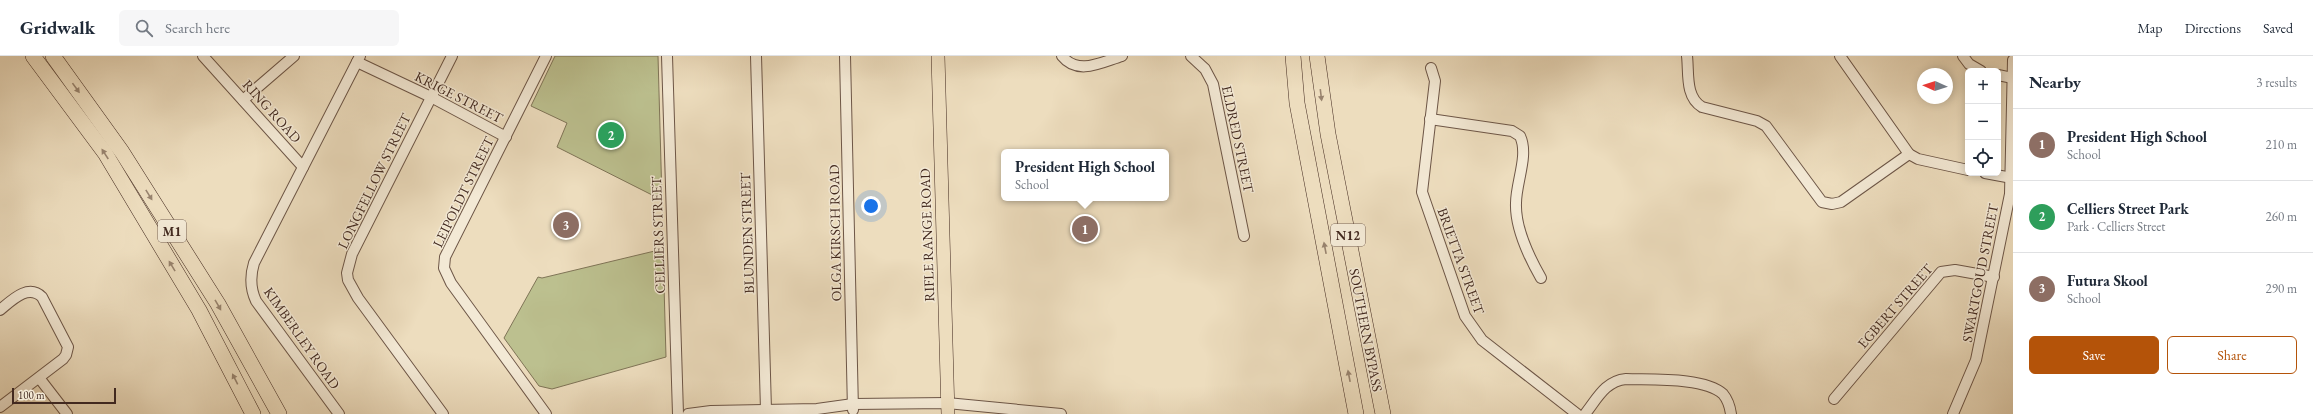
<!DOCTYPE html>
<html lang="en">
<head>
<meta charset="utf-8">
<style>
	body { margin:0; font-family:"EB Garamond",serif; background:#f6f6f7; color:#1f2937 }
	.controls { position:absolute; right:12px; top:12px; display:grid; overflow:hidden; border-radius:6px; box-shadow:0 2px 10px #0003 }
	.controls button { width:36px; height:36px; display:grid; place-items:center; padding:0; border:0; border-bottom:1px solid #e0e1e3; background:#fff; color:#1f2937; font:20px sans-serif }
	.compass { position:absolute; left:1917px; top:12px; width:36px; height:36px; border-radius:50%; background:#fff; box-shadow:0 2px 10px #0003; rotate:273deg }
	.scale { position:absolute; left:12px; bottom:10px; width:104px; box-sizing:border-box; padding-left:4px; border:2px solid #42291f; border-top:0; font-size:11px; line-height:14px; white-space:nowrap; color:#42291f; -webkit-text-stroke:3px #f3e9d5; paint-order:stroke }
	.you { position:absolute; left:871px; top:150px; width:14px; height:14px; margin:-10px; border:3px solid #fff; border-radius:50%; background:#1a73e8; box-shadow:0 0 0 6px #1a73e833 }
	.badge { display:grid; place-items:center; width:26px; height:26px; border-radius:50%; background:#b45309; color:#fff; font-size:13px; font-weight:700 }
	.pin { position:absolute; translate:-50% -50%; border:2px solid #fff; box-shadow:0 1px 4px #0006 }
	.popup { position:absolute; left:1001px; top:93px; width:168px; height:52px; box-sizing:border-box; display:grid; place-content:center; border-radius:6px; background:#fff; filter:drop-shadow(0 1px 3px #0005); font-size:13px; white-space:nowrap; color:#747a83 }
	.popup b { font-size:15px; color:#1f2937 }
	.popup::after { content:''; position:absolute; left:50%; top:100%; margin-left:-8px; border:8px solid transparent; border-top-color:#fff }
	.list { margin:0; padding:0; list-style:none }
	h2 { display:flex; justify-content:space-between; align-items:center; height:52px; margin:0; padding:0 16px; font-size:17px }
	h2 small { font-size:13px; font-weight:400; color:#747a83 }
	.list li { display:grid; grid-template-columns:26px 1fr auto; gap:12px; align-items:center; box-sizing:border-box; height:72px; padding:0 16px; border-top:1px solid #e0e1e3 }
	.list b { display:block; font-size:15px; white-space:nowrap }
	.list p { margin:0; font-size:13px; white-space:nowrap; color:#747a83 }
	.list em { font-size:13px; font-style:normal; color:#747a83 }
	.actions { display:flex; gap:8px; padding:12px 16px }
	.actions a { flex:1; padding:9px 0; border:1px solid #b45309; border-radius:6px; text-align:center; font-size:14px; color:#b45309 }
	.actions .main { background:#b45309; color:#fff }
	.icon { flex:none; width:22px; height:22px; fill:none; stroke:currentColor; stroke-width:2; stroke-linecap:round; stroke-linejoin:round }
	.map { position:relative; flex:none; width:2013px; height:358px; overflow:hidden }
	header { display:flex; align-items:center; gap:24px; box-sizing:border-box; height:56px; padding:0 20px; background:#fff; border-bottom:1px solid #e0e1e3 }
	header strong { font-size:19px }
	nav { display:flex; gap:22px; margin-inline-start:auto; font-size:14px }
	.search { width:280px; height:36px; background:#f6f6f7; display:flex; align-items:center; gap:10px; box-sizing:border-box; padding:0 14px; border-radius:6px; color:#747a83; font-size:15px }
	main { display:flex }
	aside { flex:1; background:#fff }
	.map>svg:first-child { display:block }
	.green { fill:#bcc08f; stroke:#7f7457 }
	.lines { fill:none; stroke-linecap:round; stroke-linejoin:round }
	.minor-casing { stroke:#6d5647; stroke-width:12 }
	.major-casing { stroke:#42291f; stroke-width:14 }
	.highway-casing { stroke:#42291f; stroke-width:16 }
	.minor { stroke:#f3e9d5; stroke-width:10 }
	.major { stroke:#edddbe; stroke-width:13 }
	.highway { stroke:#edddbe; stroke-width:15 }
	.oneway { fill:#98836e }
	.labels { text-anchor:middle; dominant-baseline:central; stroke-width:3; stroke-linejoin:round; paint-order:stroke }
	.shield { fill:#f3e9d5; stroke:#776356; stroke-width:1 }
	.shield-label { font-size:13px; font-weight:bold; fill:#42291f }
	.street-label { font-size:14px; fill:#42291f; stroke:#f3e9d5 }
</style>
</head>
<body>
<header>
<strong>Gridwalk</strong>
<div class="search"><svg class="icon" aria-label="search" viewBox="0 0 24 24"><circle cx="10" cy="10" r="6"/><path d="M15 15l6 6"/></svg>Search here</div>
<nav><a>Map</a><a>Directions</a><a>Saved</a></nav>
</header>
<main>
<div class="map">
<svg width="2013" height="358" viewBox="0 0 2013 358">
	<rect width="100%" height="100%" fill="#edddbe"/>
	<filter id="stains"><feTurbulence type="fractalNoise" baseFrequency=".005" numOctaves="4"/><feColorMatrix values="0 0 0 0 .2 0 0 0 0 .09 0 0 0 0 .02 0 0 0 .5 -.17"/></filter>
	<radialGradient id="worn" r=".72"><stop offset=".6" stop-color="#630" stop-opacity="0"/><stop offset="1" stop-color="#630" stop-opacity=".3"/></radialGradient>
	<g class="green">
		<polygon points="555,0 658,0 662,144 557,91 567,67 531,50"/>
		<polygon points="663,193 666,301 552,333 539,330 504,282 538,221 542,222"/>
	</g>
	<g class="lines">
		<defs>
			<g id="minor">
				<polyline points="203,0 303,111"/>
				<polyline points="667,0 678,358"/>
				<polyline points="756,0 766,354"/>
				<polyline points="845,0 853,354"/>
				<path d="M 1062,0 C 1078,20 1102,6 1122,0"/>
				<polyline points="1191,0 1205,13 1213,28 1244,180"/>
				<path d="M 1687,0 C 1689,17 1685,41 1702,51 L 1757,65 L 1766,70 L 1822,146 L 1832,148 L 1841,146 L 1909,98"/>
				<polyline points="1840,0 1909,98 1918,103 1968,114"/>
				<polyline points="1963,0 1969,8 1981,15"/>
				<polyline points="357,6 431,41 506,81"/>
				<polyline points="1431,12 1435,25 1422,136 1465,260 1482,284 1577,358"/>
				<polyline points="1998,19 2013,22"/>
				<polyline points="243,44 294,0"/>
				<path d="M 1430,63 L 1512,75 L 1520,80 C 1529,99 1516,126 1516,147 C 1515,171 1529,201 1541,222"/>
				<polyline points="1985,117 2012,122"/>
				<path d="M 0,254 C 11,245 28,227 42,241 L 68,291 L 66,299 L 63,303 L 0,351"/>
				<polyline points="40,323 67,358"/>
				<polyline points="1834,343 1941,216 1955,214 1994,221"/>
				<path d="M 339,358 L 256,245 C 250,232 250,220 254,207 L 360,0"/>
				<polyline points="443,358 358,242 348,224 347,217 352,198 452,0"/>
				<polyline points="546,358 451,227 444,212 445,201 546,0"/>
				<polyline points="688,358 711,355 817,353 853,348 947,347 1061,358"/>
				<path d="M 1585,358 C 1597,343 1605,325 1626,323 C 1651,324 1704,321 1723,338 C 1728,344 1730,351 1731,358"/>
				<polyline points="1953,358 1976,304 2010,138 2013,4"/>
			</g>
			<polyline id="major" points="938,0 948,358"/>
			<g id="highway">
				<polyline points="33,0 105,97 199,254 253,358"/>
				<polyline points="53,0 122,96 218,248 279,358"/>
				<polyline points="1293,0 1297,47 1356,358"/>
				<polyline points="1317,0 1328,78 1383,358"/>
			</g>
		</defs>
		<use href="#minor" class="minor-casing"/>
		<use href="#major" class="major-casing"/>
		<use href="#highway" class="highway-casing"/>
		<use href="#minor" class="minor"/>
		<use href="#major" class="major"/>
		<use href="#highway" class="highway"/>
	</g>
	<defs><path id="oneway-solid" d="M-6-.8H1V-3.2L6.5 0L1 3.2V.8H-6Z"/></defs>
	<g class="oneway">
		<use href="#oneway-solid" transform="translate(76 32) rotate(54)"/>
		<use href="#oneway-solid" transform="translate(1321 39) rotate(83)"/>
		<use href="#oneway-solid" transform="translate(105 98) rotate(-123)"/>
		<use href="#oneway-solid" transform="translate(149 139) rotate(58)"/>
		<use href="#oneway-solid" transform="translate(1325 192) rotate(-101)"/>
		<use href="#oneway-solid" transform="translate(172 210) rotate(-121)"/>
		<use href="#oneway-solid" transform="translate(218 249) rotate(60)"/>
		<use href="#oneway-solid" transform="translate(1349 320) rotate(-101)"/>
		<use href="#oneway-solid" transform="translate(235 323) rotate(-117)"/>
	</g>
	<g class="labels">
		<g class="shield">
			<rect x="158" y="164" width="28" height="22" rx="3"/>
			<rect x="1331" y="168" width="34" height="22" rx="3"/>
		</g>
		<g class="shield-label">
			<text x="172" y="175">M1</text>
			<text x="1348" y="179">N12</text>
		</g>
		<g class="street-label">
			<text transform="translate(459 41) rotate(27)">KRIGE STREET</text>
			<text transform="translate(272 55) rotate(48)">RING ROAD</text>
			<text transform="translate(1238 83) rotate(78)">ELDRED STREET</text>
			<text transform="translate(374 125) rotate(-64)">LONGFELLOW STREET</text>
			<text transform="translate(463 136) rotate(-64)">LEIPOLDT STREET</text>
			<text transform="translate(747 177) rotate(-92)">BLUNDEN STREET</text>
			<text transform="translate(835 177) rotate(-91)">OLGA KIRSCH ROAD</text>
			<text transform="translate(658 179) rotate(-92)">CELLIERS STREET</text>
			<text transform="translate(927 179) rotate(-92)">RIFLE RANGE ROAD</text>
			<text transform="translate(1461 205) rotate(70)">BRIETTA STREET</text>
			<text transform="translate(1980 217) rotate(-79)">SWARTGOUD STREET</text>
			<text transform="translate(1895 250) rotate(-49)">EGBERT STREET</text>
			<text transform="translate(1366 274) rotate(79)">SOUTHERN BYPASS</text>
			<text transform="translate(302 282) rotate(55)">KIMBERLEY ROAD</text>
		</g>
	</g>
	<rect width="100%" height="100%" filter="url(#stains)"/>
	<rect width="100%" height="100%" fill="url(#worn)"/>
</svg>
<div class="controls">
<button>+</button>
<button>−</button>
<button><svg class="icon" aria-label="locate" viewBox="0 0 24 24"><circle cx="12" cy="12" r="6"/><path d="M12 2v4M12 18v4M2 12h4M18 12h4"/></svg></button>
</div>
<svg class="compass" viewBox="-18 -18 36 36"><path d="M0-13l5 13h-10z" fill="#e53935"/><path d="M0 13l5-13h-10z" fill="#747a83"/></svg>
<div class="scale">100 m</div>
<div class="you"></div>
<div class="pin badge" style="left:1085px;top:173px;background:#8d6e63">1</div>
<div class="popup"><b>President High School</b>School</div>
<div class="pin badge" style="left:611px;top:79px;background:#2e9e5b">2</div>
<div class="pin badge" style="left:566px;top:169px;background:#8d6e63">3</div>
</div>
<aside>
<h2>Nearby<small>3 results</small></h2>
<ul class="list">
<li><span class="badge" style="background:#8d6e63">1</span><div><b>President High School</b><p>School</p></div><em>210 m</em></li>
<li><span class="badge" style="background:#2e9e5b">2</span><div><b>Celliers Street Park</b><p>Park · Celliers Street</p></div><em>260 m</em></li>
<li><span class="badge" style="background:#8d6e63">3</span><div><b>Futura Skool</b><p>School</p></div><em>290 m</em></li>
</ul>
<div class="actions"><a class="main">Save</a><a>Share</a></div>
</aside>
</main>
</body>
</html>
